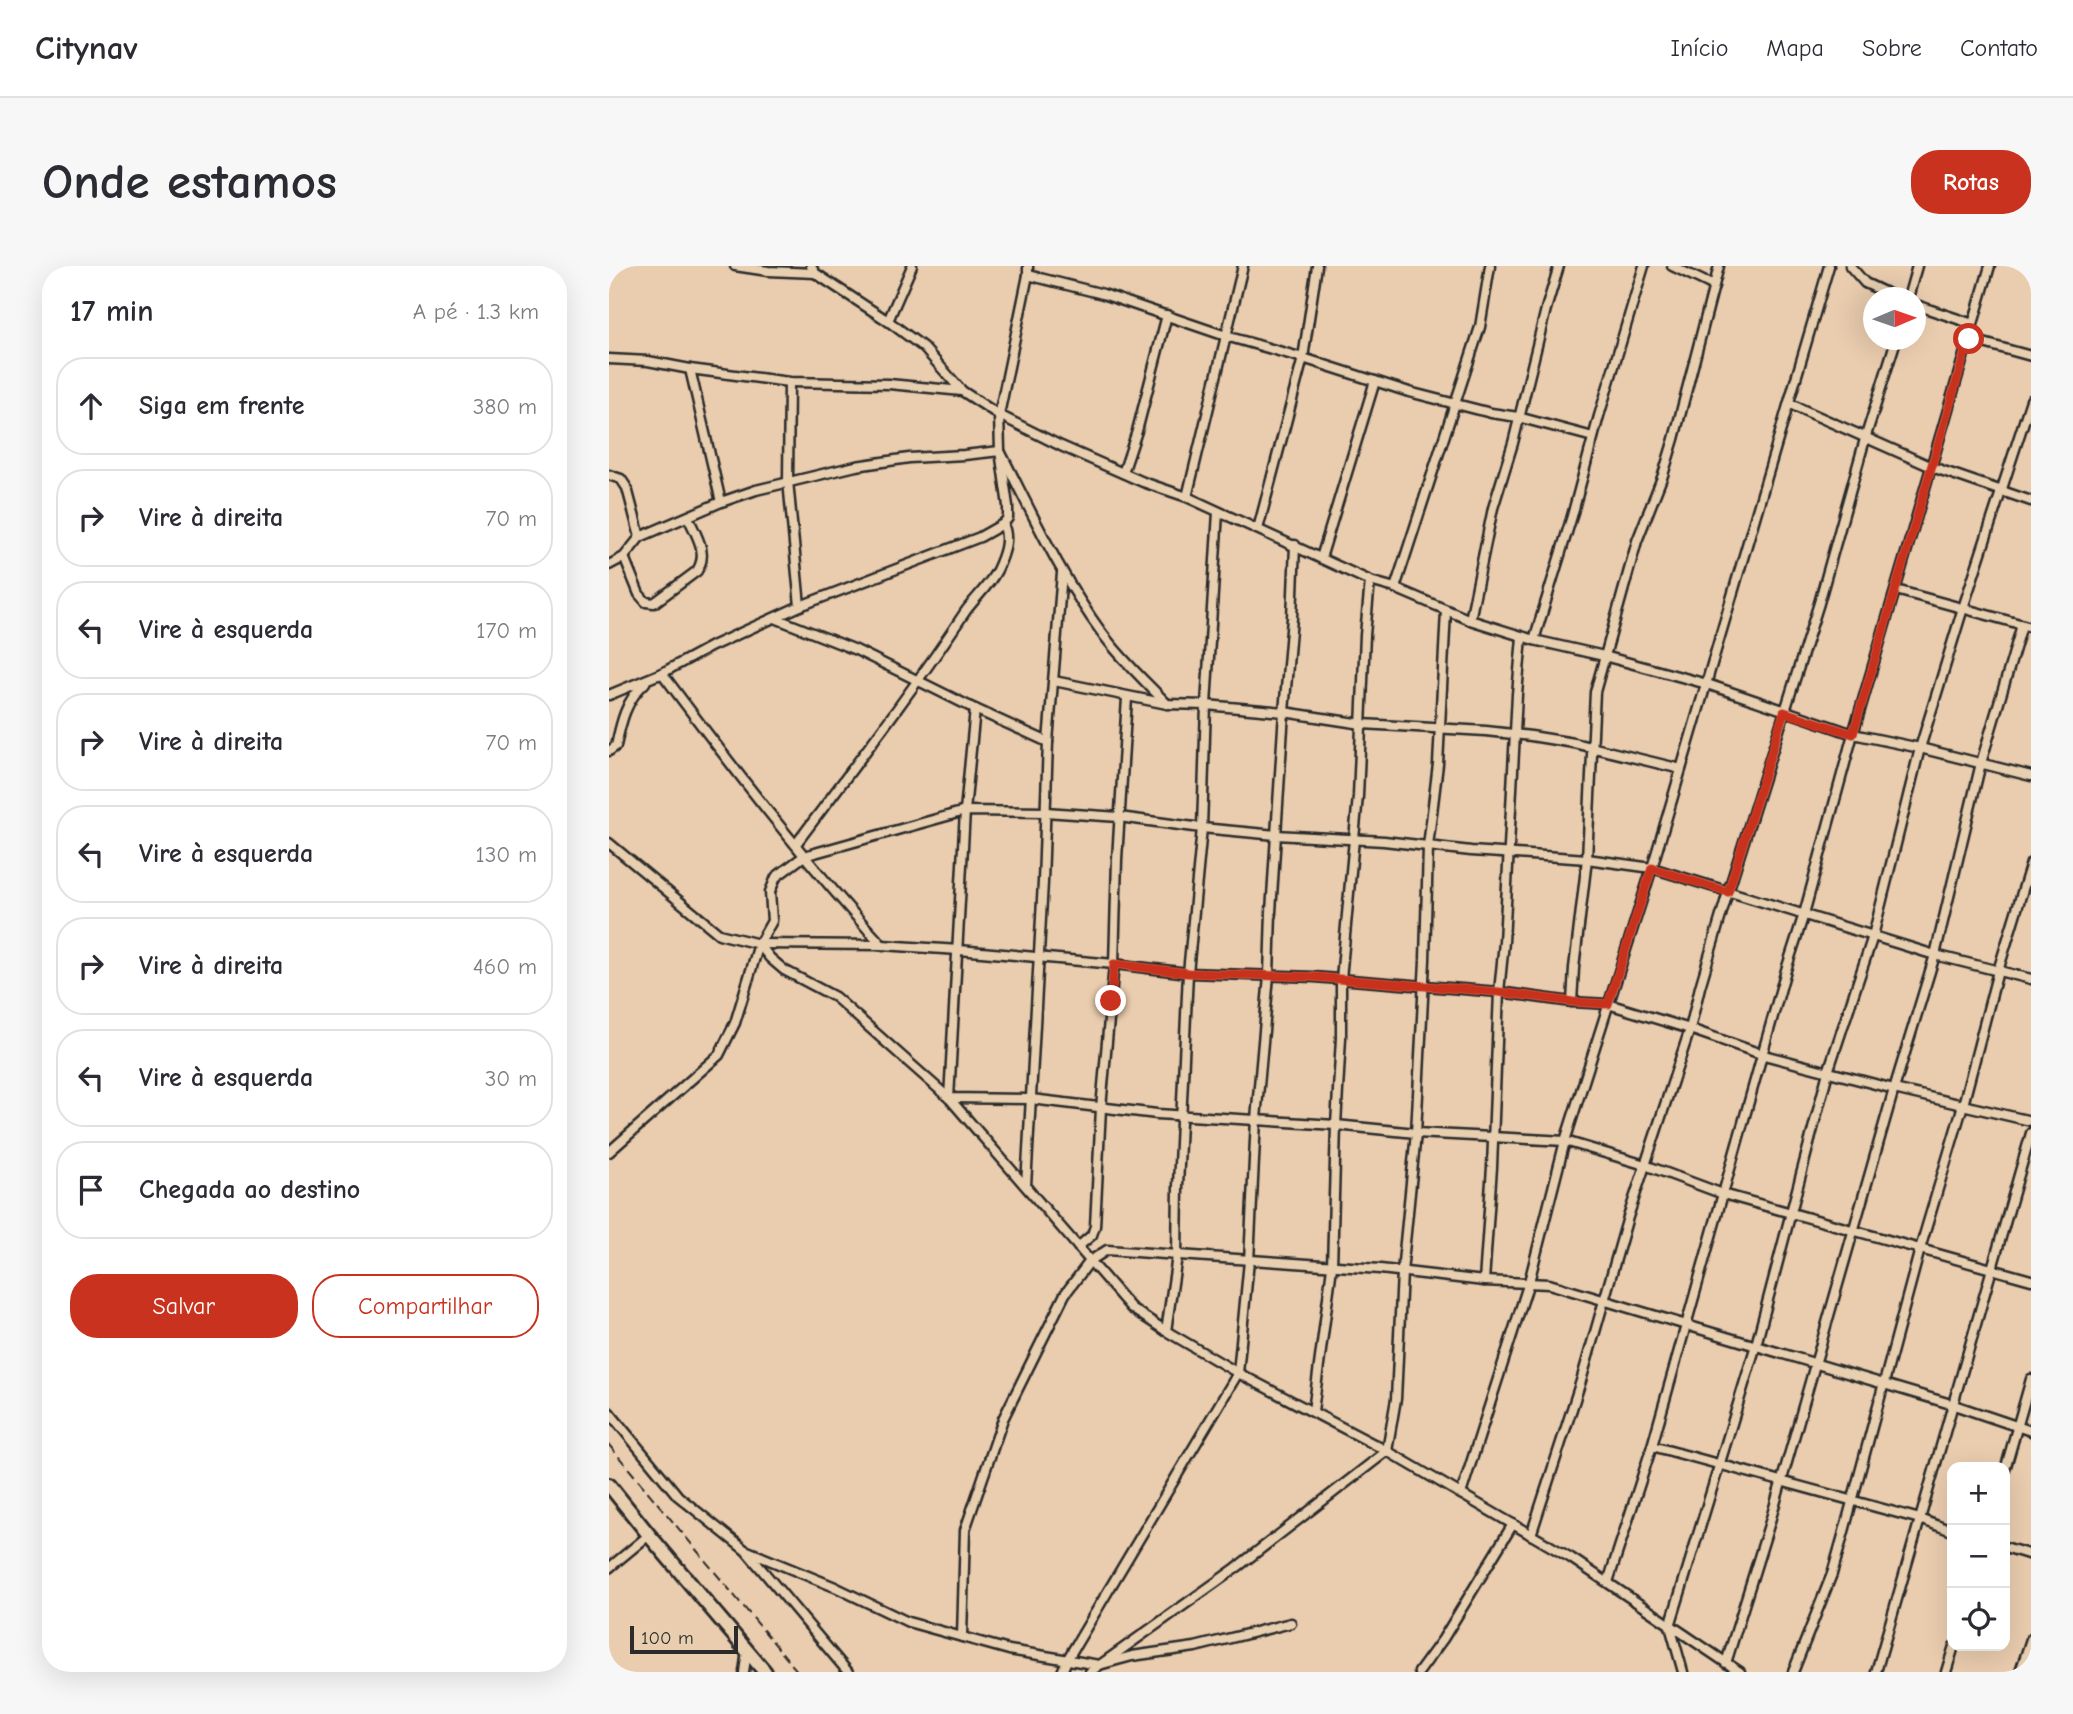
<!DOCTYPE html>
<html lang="pt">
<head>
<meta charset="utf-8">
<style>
	body { margin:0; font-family:"Comic Neue",sans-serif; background:#f7f7f7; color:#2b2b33 }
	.controls { position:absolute; right:21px; bottom:21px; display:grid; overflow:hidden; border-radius:14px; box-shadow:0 7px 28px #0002 }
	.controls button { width:63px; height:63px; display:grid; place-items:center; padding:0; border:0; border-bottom:2px solid #e1e1e2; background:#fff; color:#2b2b33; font:35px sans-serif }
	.compass { position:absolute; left:1254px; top:21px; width:63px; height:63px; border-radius:50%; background:#fff; box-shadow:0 7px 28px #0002; rotate:88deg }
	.scale { position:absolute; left:21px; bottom:18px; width:108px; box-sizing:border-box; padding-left:7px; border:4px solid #2b2b2b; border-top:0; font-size:19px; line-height:24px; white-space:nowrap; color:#2b2b2b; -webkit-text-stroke:5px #e8cfb0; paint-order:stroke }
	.stop { position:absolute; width:21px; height:21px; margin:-16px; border:5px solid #c8321e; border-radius:50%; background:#fff }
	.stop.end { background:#c8321e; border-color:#fff; box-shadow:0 2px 7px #0008 }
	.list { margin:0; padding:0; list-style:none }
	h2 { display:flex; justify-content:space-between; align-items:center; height:91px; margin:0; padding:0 28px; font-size:30px }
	h2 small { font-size:23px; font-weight:400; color:#7c7c81 }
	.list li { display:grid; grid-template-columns:46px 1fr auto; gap:21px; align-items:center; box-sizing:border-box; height:98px; margin:0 14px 14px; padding:0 14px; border:2px solid #e1e1e2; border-radius:28px }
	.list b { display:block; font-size:26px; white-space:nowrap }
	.list em { font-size:23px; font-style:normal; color:#7c7c81 }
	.actions { display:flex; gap:14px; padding:21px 28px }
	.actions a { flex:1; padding:16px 0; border:2px solid #c8321e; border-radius:28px; text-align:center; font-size:24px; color:#c8321e }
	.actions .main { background:#c8321e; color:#fff }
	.icon { flex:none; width:38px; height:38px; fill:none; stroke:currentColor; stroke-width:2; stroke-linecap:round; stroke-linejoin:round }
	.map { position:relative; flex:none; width:1422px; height:1406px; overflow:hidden; border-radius:28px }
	header { display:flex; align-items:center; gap:42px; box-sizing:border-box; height:98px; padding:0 35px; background:#fff; border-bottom:2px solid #e1e1e2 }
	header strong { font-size:33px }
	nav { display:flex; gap:38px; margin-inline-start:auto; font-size:24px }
	.intro { display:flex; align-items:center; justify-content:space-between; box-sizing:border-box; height:168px; padding:0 42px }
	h1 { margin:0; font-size:49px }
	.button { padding:18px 32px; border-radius:28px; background:#c8321e; color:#fff; font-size:24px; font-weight:700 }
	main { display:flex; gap:42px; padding:0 42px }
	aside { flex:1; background:#fff; border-radius:28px; box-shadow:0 7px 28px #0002 }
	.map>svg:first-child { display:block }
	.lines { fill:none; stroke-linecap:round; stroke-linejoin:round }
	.street-casing { stroke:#2b2b2b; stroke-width:13 }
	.secondary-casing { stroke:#2b2b2b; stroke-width:18 }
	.street { stroke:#e8cfb0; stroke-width:8 }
	.secondary { stroke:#e8cfb0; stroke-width:12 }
	.rail { stroke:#2b2b2b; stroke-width:2; stroke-dasharray:10 5; stroke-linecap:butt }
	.route { stroke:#c8321e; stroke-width:9 }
</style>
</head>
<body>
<header>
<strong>Citynav</strong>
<nav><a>Início</a><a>Mapa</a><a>Sobre</a><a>Contato</a></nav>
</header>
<div class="intro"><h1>Onde estamos</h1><a class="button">Rotas</a></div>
<main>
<aside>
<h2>17 min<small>A pé · 1.3 km</small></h2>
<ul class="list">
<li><svg class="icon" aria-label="ahead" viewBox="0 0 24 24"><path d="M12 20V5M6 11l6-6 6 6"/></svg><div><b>Siga em frente</b></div><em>380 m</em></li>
<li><svg class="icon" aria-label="right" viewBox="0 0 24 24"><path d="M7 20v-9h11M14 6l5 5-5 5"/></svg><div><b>Vire à direita</b></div><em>70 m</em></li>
<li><svg class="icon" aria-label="left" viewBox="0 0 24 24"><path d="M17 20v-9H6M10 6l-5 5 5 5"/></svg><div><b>Vire à esquerda</b></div><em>170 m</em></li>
<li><svg class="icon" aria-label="right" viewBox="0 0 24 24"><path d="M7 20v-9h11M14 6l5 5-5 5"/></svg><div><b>Vire à direita</b></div><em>70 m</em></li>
<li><svg class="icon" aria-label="left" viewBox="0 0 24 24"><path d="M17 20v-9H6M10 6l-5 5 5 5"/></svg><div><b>Vire à esquerda</b></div><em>130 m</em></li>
<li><svg class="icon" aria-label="right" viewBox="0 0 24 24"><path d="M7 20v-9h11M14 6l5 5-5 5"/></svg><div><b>Vire à direita</b></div><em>460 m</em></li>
<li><svg class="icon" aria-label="left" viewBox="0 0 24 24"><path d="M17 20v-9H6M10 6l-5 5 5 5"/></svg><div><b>Vire à esquerda</b></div><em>30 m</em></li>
<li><svg class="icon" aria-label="arrive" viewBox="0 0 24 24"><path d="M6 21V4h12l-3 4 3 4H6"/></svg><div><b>Chegada ao destino</b></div></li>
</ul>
<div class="actions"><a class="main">Salvar</a><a>Compartilhar</a></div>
</aside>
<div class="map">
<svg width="1422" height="1406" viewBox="0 0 1422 1406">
	<rect width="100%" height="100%" fill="#eaccae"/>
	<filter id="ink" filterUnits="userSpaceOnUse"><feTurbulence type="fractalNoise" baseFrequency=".0143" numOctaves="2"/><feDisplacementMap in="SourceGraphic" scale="14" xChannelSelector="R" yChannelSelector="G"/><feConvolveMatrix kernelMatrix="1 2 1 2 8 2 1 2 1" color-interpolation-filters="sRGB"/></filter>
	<g filter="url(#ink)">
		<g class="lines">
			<defs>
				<g id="street">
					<polyline points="126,0 159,5 206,7"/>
					<polyline points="202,0 206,7 279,55 314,81 353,125"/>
					<polyline points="1063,0 1105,20"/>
					<polyline points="1241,0 1256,17 1288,32"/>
					<polyline points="419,9 494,28 617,70 694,92 800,126 882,147 909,151 984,171"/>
					<polyline points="1299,32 1308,0"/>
					<polyline points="1307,39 1364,58"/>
					<polyline points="279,55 303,0"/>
					<polyline points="1360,73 1422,90"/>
					<polyline points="0,93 39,95 81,103 180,116 280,118 353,125 390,149 452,180 534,216 578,231 761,315 786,322 861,354 925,374 995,390 1098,418 1244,468 1311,482 1422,510"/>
					<polyline points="81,103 112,236"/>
					<polyline points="180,116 179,215 191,340"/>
					<polyline points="1181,138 1323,201 1422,235"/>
					<polyline points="514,207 528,165 558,49"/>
					<polyline points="0,209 12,213 18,222 31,271"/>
					<polyline points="578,231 634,0"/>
					<polyline points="649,263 694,92 708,0"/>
					<path d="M 15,291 L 30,328 L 37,336 L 45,337 L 88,305 C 100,287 87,269 79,251"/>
					<polyline points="712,292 766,115"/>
					<path d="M 0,299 L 15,291 L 31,271 L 112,236 L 147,224 L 247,200 L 300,192 L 355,189 L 391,185 C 423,247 452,311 493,367 C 512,393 536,415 558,438"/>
					<polyline points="786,322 871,61 881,0"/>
					<polyline points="1287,324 1422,361"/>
					<polyline points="166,352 247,384 366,443 439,476"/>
					<polyline points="861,354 884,242 904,177 937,43 950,0"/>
					<polyline points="925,374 963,250 990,150 1035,0"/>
					<path d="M 50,409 L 53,407 C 123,501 194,593 273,679"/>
					<polyline points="445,415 558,438 597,439 675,446 753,458 877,465 922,470 965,477 1072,503"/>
					<polyline points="0,429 53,407 103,380 191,340 371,271 394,258 399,252 399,240 391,185 390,149 419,9 419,0"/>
					<polyline points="366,443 356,545 340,832 422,833 548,848 727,859 807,867 956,875 1036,899 1114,928 1422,1014"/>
					<path d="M 0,485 L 7,480 C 12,456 17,434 36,417"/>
					<polyline points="0,577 110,668 150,678 161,692 175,704 226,731 340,832 522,1042 557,1065 629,1107 778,1185 962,1292 1131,1406"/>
					<path d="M 187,578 C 244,502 303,426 356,346 C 366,332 380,320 388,304 C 395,289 401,273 394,258"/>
					<polyline points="150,678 273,679 350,684 505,698 579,707 705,711 890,726 963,736 999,738 1081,763 1155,789 1285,823 1422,855"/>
					<polyline points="963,736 965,702 978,593 986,426 1028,275 1054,209 1065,173 1110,0"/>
					<polyline points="0,886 110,789 126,757 150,678 163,655 161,626 167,611 195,590 356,545 436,546 510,551 593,562 667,569 775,575 862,585 978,593 1043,602 1326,689 1422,713"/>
					<polyline points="417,920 434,616 439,476 453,307"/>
					<polyline points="469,981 483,969 486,960 492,842 505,698 508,593 518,432"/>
					<polyline points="875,1015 883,901 890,726 895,676 908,428 913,371"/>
					<polyline points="557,1065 568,990 569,920 579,707 593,562 597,439 609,246"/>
					<polyline points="704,1145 723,1001 727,859 732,772 732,713 749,530 756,369 761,315"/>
					<polyline points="0,1146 69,1230 136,1284 226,1321 299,1356 400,1384 490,1399 523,1390 586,1381 682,1357"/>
					<polyline points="1043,1180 1311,1253 1343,1265"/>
					<polyline points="1396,1204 1422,1113"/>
					<polyline points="852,1228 920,1016 956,875 1043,602 1220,0"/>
					<polyline points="922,1269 972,1115 1019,951 1081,763 1091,721 1119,626 1210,337 1256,173 1287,74"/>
					<polyline points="1396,1281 1422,1289"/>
					<polyline points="138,1286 239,1406"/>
					<polyline points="0,1302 40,1269"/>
					<polyline points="999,1316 1043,1180 1177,704 1195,648 1244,468 1381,0"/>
					<polyline points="353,1371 356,1264 394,1153 456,1028 481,995 498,984 771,1003 875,1015 940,1018 1345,1139 1422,1165"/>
					<polyline points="1117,1397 1160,1259 1285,823 1326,689 1372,497 1413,359"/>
					<polyline points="135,1406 138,1385"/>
					<polyline points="453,1406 458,1394 629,1107 640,995 647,853 660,710 662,646 675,446 683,352 686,279"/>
					<polyline points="481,1406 627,1302 778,1185 787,1133 793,1006 807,867 816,694 819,580 829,498 837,345"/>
					<polyline points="810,1406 834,1373 904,1258"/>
					<polyline points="1074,1406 1061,1360 1147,1079 1219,806 1264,670 1311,482 1354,342 1422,134"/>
					<polyline points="1184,1406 1223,1308 1233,1273 1311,983 1354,839 1389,705 1422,597"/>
					<polyline points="1267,1406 1422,867"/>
					<polyline points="1337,1406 1345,1380"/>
					<polyline points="1411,1406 1422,1373"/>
				</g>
				<polyline id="secondary" points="0,1219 40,1269 156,1406"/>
			</defs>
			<use href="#street" class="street-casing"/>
			<use href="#secondary" class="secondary-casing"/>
			<use href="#street" class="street"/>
			<use href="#secondary" class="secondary"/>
			<polyline class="rail" points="0,1179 189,1406"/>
		</g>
	</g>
	<g class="lines" filter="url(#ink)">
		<polyline class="route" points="502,735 505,698 579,707 705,711 890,726 964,736 999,738 1043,602 1119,626 1175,446 1244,468 1360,73"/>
	</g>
</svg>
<div class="controls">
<button>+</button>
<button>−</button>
<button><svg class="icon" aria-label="locate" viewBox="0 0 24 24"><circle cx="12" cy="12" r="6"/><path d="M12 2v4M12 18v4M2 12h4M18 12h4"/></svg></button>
</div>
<svg class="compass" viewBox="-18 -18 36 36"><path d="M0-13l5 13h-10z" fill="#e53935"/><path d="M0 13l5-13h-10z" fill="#7c7c81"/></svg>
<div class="scale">100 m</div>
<div class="stop" style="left:1360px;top:73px"></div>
<div class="stop end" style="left:502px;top:735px"></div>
</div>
</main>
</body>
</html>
